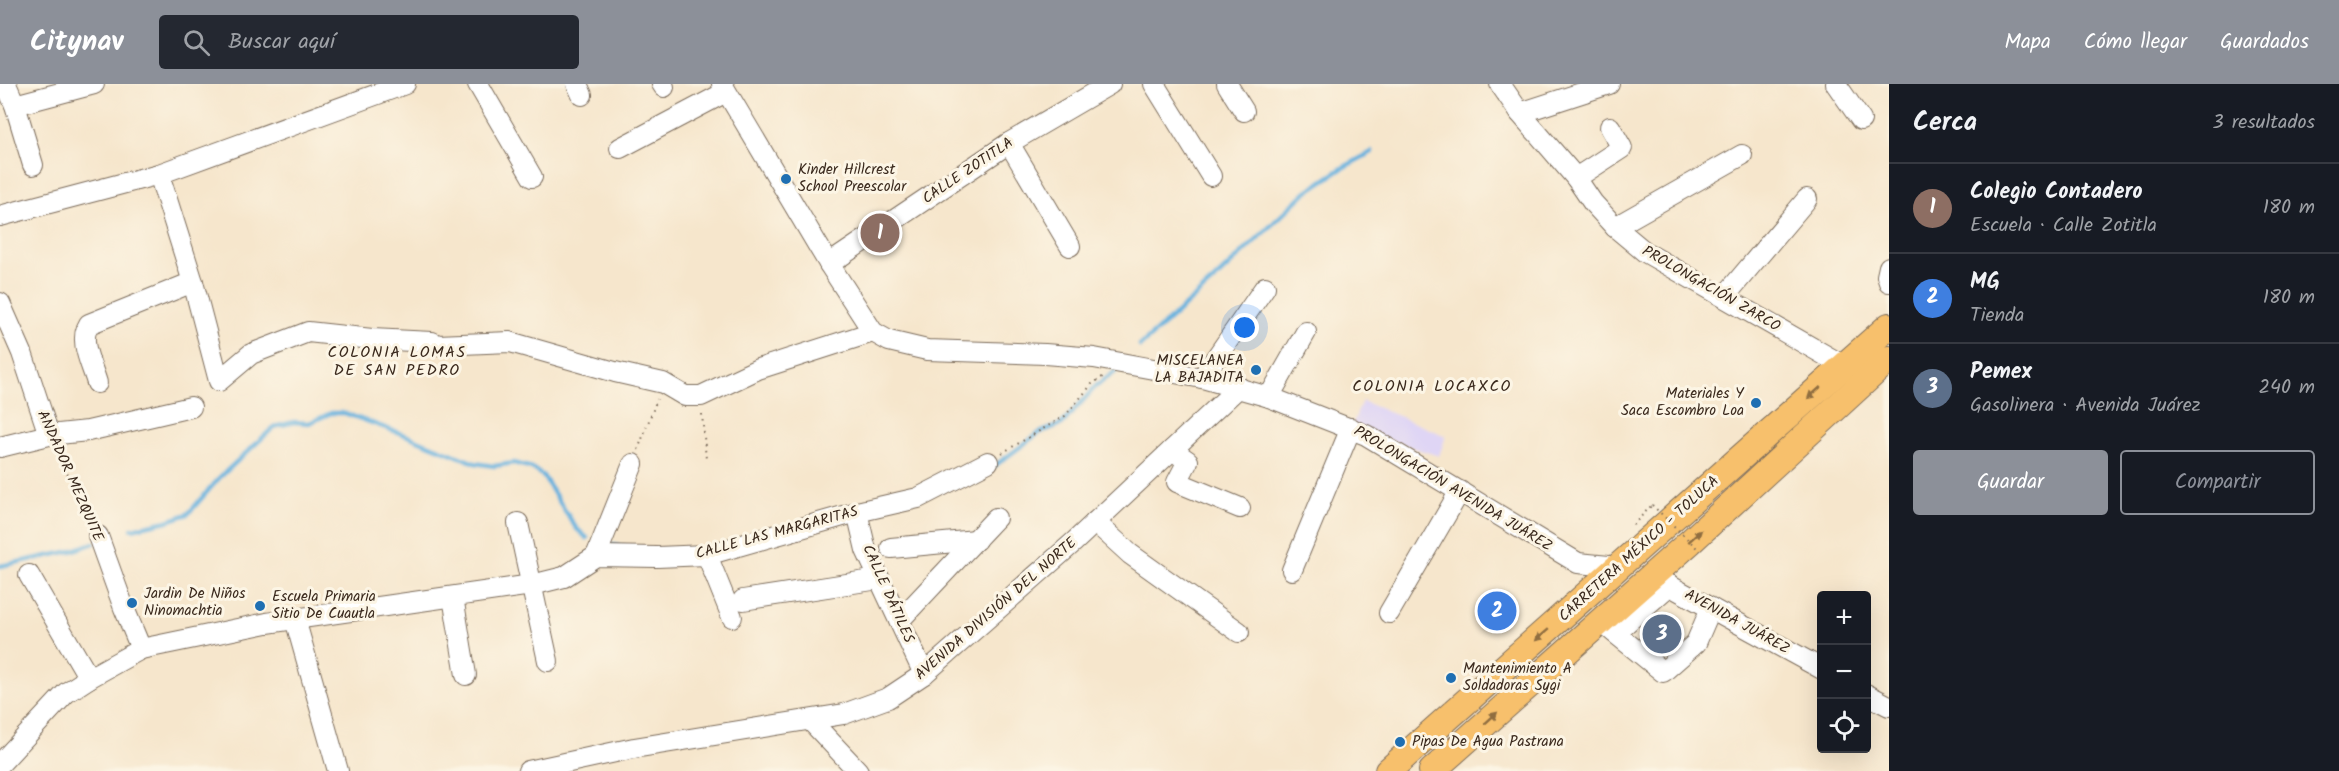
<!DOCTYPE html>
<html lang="es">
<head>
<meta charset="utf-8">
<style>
	body { margin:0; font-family:Kalam,sans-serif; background:#242831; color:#f1f3f6 }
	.controls { position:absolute; right:18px; bottom:18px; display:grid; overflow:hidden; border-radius:6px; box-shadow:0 6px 24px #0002 }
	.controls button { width:54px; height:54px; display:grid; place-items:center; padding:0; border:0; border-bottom:2px solid #363941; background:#171b24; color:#f1f3f6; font:30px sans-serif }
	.you { position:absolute; left:1245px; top:244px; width:21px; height:21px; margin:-15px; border:4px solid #fff; border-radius:50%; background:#1a73e8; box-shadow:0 0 0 9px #1a73e833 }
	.badge { display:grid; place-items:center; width:39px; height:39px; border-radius:50%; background:#8c9099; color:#fff; font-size:20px; font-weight:700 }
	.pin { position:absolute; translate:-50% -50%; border:3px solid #fff; box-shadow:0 2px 6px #0006 }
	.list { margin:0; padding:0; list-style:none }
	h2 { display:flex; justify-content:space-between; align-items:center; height:78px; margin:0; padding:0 24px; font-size:26px }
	h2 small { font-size:20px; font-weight:400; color:#9ea1a6 }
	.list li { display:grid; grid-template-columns:39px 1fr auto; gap:18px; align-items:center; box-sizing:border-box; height:90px; padding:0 24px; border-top:2px solid #363941 }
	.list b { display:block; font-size:22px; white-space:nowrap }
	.list p { margin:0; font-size:20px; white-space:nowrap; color:#9ea1a6 }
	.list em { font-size:20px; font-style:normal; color:#9ea1a6 }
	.actions { display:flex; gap:12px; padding:18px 24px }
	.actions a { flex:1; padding:14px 0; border:2px solid #8c9099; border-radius:6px; text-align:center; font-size:21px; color:#8c9099 }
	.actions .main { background:#8c9099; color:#fff }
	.icon { flex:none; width:33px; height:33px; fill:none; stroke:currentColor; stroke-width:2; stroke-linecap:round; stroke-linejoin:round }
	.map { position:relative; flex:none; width:1889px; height:687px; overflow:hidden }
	header { display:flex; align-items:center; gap:36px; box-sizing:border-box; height:84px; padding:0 30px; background:#8c9099; color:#fff }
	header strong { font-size:28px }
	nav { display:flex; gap:33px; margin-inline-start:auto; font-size:21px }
	.search { width:420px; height:54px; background:#242831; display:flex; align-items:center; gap:15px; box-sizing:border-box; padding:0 21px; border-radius:6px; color:#9ea1a6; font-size:22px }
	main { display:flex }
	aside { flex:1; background:#171b24 }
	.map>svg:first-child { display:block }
	.built { fill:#dfd5f5 }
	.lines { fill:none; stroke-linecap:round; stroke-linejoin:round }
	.stream { stroke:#65b1de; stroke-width:4.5 }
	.minor-casing { stroke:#7c6c5b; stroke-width:22 }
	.major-casing { stroke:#7c6c5b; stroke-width:28 }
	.path { stroke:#7c6c5b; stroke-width:2; stroke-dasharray:1.5 4.5; stroke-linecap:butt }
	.minor { stroke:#fff; stroke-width:20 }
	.major { stroke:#f7c06c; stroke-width:26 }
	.path-bridge { stroke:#7c6c5b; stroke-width:2; stroke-dasharray:1.5 4.5; stroke-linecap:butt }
	.oneway { fill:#906e41 }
	.poi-dot { fill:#1f6fb2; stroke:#fcf5e5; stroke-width:2 }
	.labels { text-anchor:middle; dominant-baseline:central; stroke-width:6; stroke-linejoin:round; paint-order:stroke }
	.poi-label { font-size:15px; fill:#3b2a1e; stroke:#fcf5e5; text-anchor:start }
	.street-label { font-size:15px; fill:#3b2a1e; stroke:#fcf5e5 }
	.neighbourhood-label { font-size:16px; letter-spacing:1.5px; fill:#3b2a1e; stroke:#fcf5e5 }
</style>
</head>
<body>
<header>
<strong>Citynav</strong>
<div class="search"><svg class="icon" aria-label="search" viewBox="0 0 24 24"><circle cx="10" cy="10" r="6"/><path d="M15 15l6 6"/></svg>Buscar aquí</div>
<nav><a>Mapa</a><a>Cómo llegar</a><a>Guardados</a></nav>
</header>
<main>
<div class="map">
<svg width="1889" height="687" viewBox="0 0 1889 687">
	<rect width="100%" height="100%" fill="#fcf5e5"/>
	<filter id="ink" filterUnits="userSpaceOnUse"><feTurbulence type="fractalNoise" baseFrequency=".0167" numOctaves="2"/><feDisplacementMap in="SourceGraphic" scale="12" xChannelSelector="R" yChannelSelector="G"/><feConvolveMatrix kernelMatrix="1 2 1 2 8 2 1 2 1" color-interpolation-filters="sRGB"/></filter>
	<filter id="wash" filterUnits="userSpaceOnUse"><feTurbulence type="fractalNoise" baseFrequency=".008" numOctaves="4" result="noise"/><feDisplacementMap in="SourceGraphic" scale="24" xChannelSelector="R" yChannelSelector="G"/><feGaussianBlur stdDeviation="1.35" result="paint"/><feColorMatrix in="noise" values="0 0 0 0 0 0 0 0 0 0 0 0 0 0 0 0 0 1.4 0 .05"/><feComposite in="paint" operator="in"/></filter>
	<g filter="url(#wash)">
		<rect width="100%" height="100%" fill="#f6e6cc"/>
		<polygon class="built" points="1362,317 1446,352 1439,372 1351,344"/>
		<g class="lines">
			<g class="stream">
				<polyline points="1140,262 1214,196 1306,108 1344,83 1372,68"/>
				<polyline points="993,383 1039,349 1062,340 1096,302 1115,288"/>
				<polyline points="132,445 167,437 188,430 220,393 274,343 294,338 309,339 331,329 344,329 405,351 475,379 494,382 514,379 532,384 543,392 576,444 587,454"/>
				<polyline points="608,461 625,463"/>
				<polyline points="0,482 71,467 94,459"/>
			</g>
		</g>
	</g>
	<g filter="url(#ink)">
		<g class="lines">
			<defs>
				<g id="minor">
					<polyline points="6,0 15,21 33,81"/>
					<polyline points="478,0 532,93"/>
					<polyline points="577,0 582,11"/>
					<polyline points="662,0 664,3"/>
					<polyline points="722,0 829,180 873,248 889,257 927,266 1045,270 1094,274 1202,294 1269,313 1366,351 1578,479 1619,483"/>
					<polyline points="1154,0 1211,92"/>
					<polyline points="1227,0 1244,27"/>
					<polyline points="1500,0 1520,29 1576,94 1593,119 1615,143 1645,168 1844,282"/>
					<polyline points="1836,0 1861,36"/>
					<polyline points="15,21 94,0"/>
					<polyline points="1520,29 1609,0"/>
					<polyline points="1009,59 1070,162"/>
					<polyline points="620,64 726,8"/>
					<polyline points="159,90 193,198 219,297 251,270 308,248 372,255 432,258 438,261 510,258 615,288 663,299 685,312 701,312 758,285 873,248"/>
					<polyline points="1576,94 1622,64 1610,43"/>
					<polyline points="0,132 159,90 405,0"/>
					<polyline points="1615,143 1742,71"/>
					<polyline points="829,180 1009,59 1110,0"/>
					<polyline points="1889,183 1887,192 1889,198"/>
					<polyline points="1725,212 1807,115"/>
					<polyline points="0,219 22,269 49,351"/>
					<polyline points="1202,294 1265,203"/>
					<path d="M 97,299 C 92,281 78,257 89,240 L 193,198"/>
					<polyline points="1269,313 1306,248"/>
					<polyline points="0,363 49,351 88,347 191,323"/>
					<polyline points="1172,366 1188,377 1177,398 1240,424"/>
					<polyline points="857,428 866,466 924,590"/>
					<polyline points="1095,438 1130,470 1239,548"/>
					<polyline points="518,439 548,577"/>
					<polyline points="98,452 124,524 141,565"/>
					<polyline points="891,464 976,456"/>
					<polyline points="707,471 732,533"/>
					<polyline points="596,472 633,380"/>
					<polyline points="1292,486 1351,344"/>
					<polyline points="29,491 89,594"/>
					<polyline points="1652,492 1822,585"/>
					<polyline points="453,513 466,591"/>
					<polyline points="743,516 879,495"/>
					<polyline points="1389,529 1460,407"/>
					<polyline points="295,535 338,687"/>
					<polyline points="899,537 996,434"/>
					<polyline points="1600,537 1663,588 1696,559 1711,524"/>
					<polyline points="1615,549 1670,501"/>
					<polyline points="1866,610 1889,622"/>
					<polyline points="810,636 858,687"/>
					<polyline points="0,680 66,609 89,594 141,565 267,539 532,501 564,493 596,472 657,473 707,471 857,428 918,414 988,378"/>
					<polyline points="528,687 634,664 844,630 888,614 924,590 1074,458 1239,303"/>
				</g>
				<g id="major">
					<polyline points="1388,687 1889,242"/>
					<polyline points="1432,687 1690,458 1889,275"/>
				</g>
			</defs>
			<use href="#minor" class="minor-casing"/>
			<use href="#major" class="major-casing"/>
			<g class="path">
				<polyline points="702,330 706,375"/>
				<polyline points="638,366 657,315"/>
				<polyline points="57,368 90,436"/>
				<polyline points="1002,369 1065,332 1092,300 1104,292"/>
				<polyline points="1633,441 1652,421"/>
			</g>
			<use href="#minor" class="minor"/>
			<use href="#major" class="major"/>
			<polyline class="path-bridge" points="1652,421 1700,467"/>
		</g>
		<defs><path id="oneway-solid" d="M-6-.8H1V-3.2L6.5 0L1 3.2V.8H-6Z" transform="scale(1.5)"/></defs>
		<g class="oneway">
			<use href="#oneway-solid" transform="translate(1814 309) rotate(138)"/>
			<use href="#oneway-solid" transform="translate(1695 452) rotate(-42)"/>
			<use href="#oneway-solid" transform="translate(1542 551) rotate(139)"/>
			<use href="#oneway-solid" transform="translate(1491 634) rotate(-42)"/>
		</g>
	</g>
	<g class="poi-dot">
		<circle cx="786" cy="95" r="6"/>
		<circle cx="1256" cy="286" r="6"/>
		<circle cx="1756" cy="319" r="6"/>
		<circle cx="132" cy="519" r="6"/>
		<circle cx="260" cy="522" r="6"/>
		<circle cx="1451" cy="594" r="6"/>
		<circle cx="1400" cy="658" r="6"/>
	</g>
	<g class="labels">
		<g class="poi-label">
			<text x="798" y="86">Kinder Hillcrest<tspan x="798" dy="17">School Preescolar</tspan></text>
			<text x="1244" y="277" text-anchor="end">MISCELANEA<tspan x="1244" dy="17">LA BAJADITA</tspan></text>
			<text x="1744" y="310" text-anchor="end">Materiales Y<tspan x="1744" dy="17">Saca Escombro Loa</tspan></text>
			<text x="144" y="510">Jardin De Niños<tspan x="144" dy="17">Ninomachtia</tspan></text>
			<text x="272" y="513">Escuela Primaria<tspan x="272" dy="17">Sitio De Cuautla</tspan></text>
			<text x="1463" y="585">Mantenimiento A<tspan x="1463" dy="17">Soldadoras Sygi</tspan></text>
			<text x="1412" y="658">Pipas De Agua Pastrana</text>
		</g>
		<g class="street-label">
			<text transform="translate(968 87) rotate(-34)">CALLE ZOTITLA</text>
			<text transform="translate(1711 205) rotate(30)">PROLONGACIÓN ZARCO</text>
			<text transform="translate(70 392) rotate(66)">ANDADOR MEZQUITE</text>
			<text transform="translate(1453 405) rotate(31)">PROLONGACIÓN AVENIDA JUÁREZ</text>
			<text transform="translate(777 449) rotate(-15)">CALLE LAS MARGARITAS</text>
			<text transform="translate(1639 465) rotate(-42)">CARRETERA MÉXICO - TOLUCA</text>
			<text transform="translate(888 510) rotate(66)">CALLE DÁTILES</text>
			<text transform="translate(996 525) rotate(-41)">AVENIDA DIVISIÓN DEL NORTE</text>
			<text transform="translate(1737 538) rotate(29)">AVENIDA JUÁREZ</text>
		</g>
		<g class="neighbourhood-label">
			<text x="397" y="268">COLONIA LOMAS<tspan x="397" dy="18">DE SAN PEDRO</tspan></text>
			<text x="1432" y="302">COLONIA LOCAXCO</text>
		</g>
	</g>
</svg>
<div class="controls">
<button>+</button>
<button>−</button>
<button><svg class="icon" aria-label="locate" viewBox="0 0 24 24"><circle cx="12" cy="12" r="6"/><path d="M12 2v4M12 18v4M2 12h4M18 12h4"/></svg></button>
</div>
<div class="you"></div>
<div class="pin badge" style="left:880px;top:149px;background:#8d6e63">1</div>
<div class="pin badge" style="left:1497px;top:527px;background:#3f7fe0">2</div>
<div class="pin badge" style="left:1662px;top:550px;background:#5c6f8a">3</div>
</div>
<aside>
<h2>Cerca<small>3 resultados</small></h2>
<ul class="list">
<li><span class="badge" style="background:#8d6e63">1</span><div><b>Colegio Contadero</b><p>Escuela · Calle Zotitla</p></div><em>180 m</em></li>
<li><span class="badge" style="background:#3f7fe0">2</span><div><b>MG</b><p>Tienda</p></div><em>180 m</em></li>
<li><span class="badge" style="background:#5c6f8a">3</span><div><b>Pemex</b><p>Gasolinera · Avenida Juárez</p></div><em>240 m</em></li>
</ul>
<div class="actions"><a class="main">Guardar</a><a>Compartir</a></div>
</aside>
</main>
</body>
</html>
